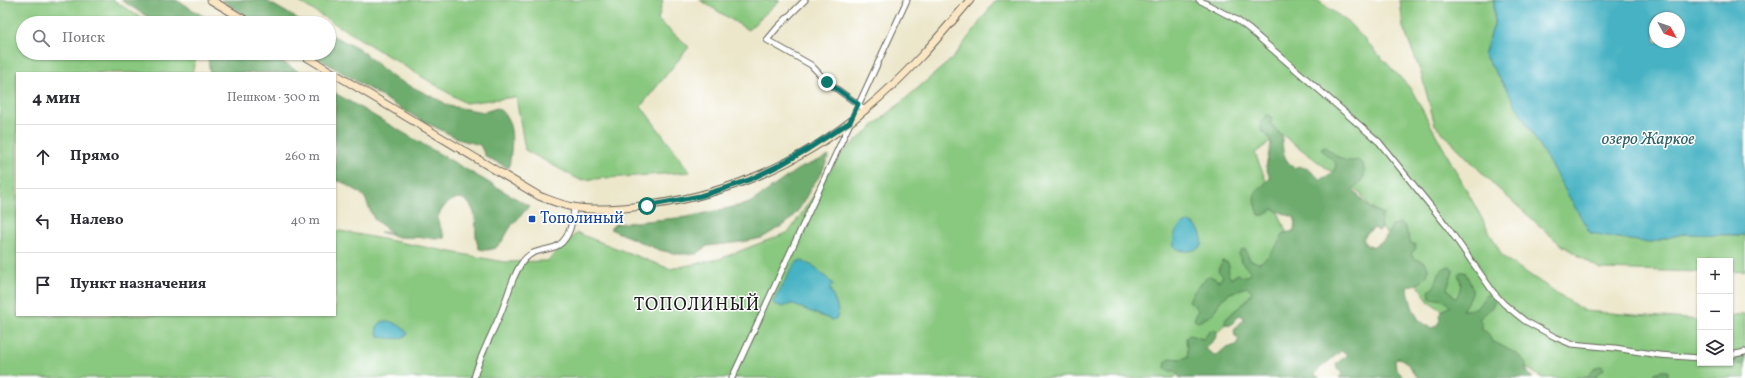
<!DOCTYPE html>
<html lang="ru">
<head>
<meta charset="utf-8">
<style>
	body { margin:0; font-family:Vollkorn,serif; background:#f2f2f3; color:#2b2b33 }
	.controls { position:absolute; right:12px; bottom:12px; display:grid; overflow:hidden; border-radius:0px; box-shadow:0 1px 3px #0004 }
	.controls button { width:36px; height:36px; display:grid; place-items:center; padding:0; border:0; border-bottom:1px solid #e1e1e2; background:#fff; color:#2b2b33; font:20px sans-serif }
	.compass { position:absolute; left:1649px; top:12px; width:36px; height:36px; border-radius:50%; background:#fff; box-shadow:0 1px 3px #0004; rotate:130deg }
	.stop { position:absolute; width:12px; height:12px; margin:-9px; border:3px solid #0f766e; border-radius:50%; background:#fff }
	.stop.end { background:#0f766e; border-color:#fff; box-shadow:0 1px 4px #0008 }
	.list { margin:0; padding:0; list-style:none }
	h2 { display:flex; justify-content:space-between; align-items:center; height:52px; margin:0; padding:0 16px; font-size:17px }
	h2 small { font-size:13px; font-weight:400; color:#7c7c81 }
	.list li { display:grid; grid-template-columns:26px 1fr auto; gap:12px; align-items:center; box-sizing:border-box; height:64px; padding:0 16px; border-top:1px solid #e1e1e2 }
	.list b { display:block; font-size:15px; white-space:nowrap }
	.list em { font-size:13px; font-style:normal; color:#7c7c81 }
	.icon { flex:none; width:22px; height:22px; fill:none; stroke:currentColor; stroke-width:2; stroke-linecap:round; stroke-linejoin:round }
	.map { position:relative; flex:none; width:1745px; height:378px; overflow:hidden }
	.search { position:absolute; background:#fff; box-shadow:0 1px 3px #0004; left:16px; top:16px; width:320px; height:44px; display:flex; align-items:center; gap:10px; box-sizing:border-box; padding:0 14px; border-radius:22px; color:#7c7c81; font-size:15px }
	.panel { position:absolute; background:#fff; box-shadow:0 1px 3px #0004; left:16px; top:72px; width:320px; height:244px; border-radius:0px }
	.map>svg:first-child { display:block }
	.green { fill:#89c87f; stroke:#52724e }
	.forest { fill:#6eac6e; stroke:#456445 }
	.water { fill:#46b2c3; stroke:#316770; fill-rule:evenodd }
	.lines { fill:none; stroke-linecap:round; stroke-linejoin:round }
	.street-casing { stroke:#656359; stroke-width:7 }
	.secondary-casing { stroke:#656359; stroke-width:9 }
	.street { stroke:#fff; stroke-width:5 }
	.secondary { stroke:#fbe6c4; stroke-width:7 }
	.route { stroke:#0f766e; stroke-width:5 }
	.transit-dot { fill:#1a4fb4; stroke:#fff; stroke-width:1.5 }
	.labels { text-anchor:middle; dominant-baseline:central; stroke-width:3; stroke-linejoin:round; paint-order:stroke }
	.transit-label { font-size:16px; fill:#164399; stroke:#fff; text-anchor:start }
	.water-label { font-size:17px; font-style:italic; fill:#2f6067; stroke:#fff }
	.quarter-label { font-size:18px; letter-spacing:1px; fill:#1c1c1c; stroke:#fff }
</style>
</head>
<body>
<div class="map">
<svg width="1745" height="378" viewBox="0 0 1745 378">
	<rect width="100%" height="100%" fill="#fff"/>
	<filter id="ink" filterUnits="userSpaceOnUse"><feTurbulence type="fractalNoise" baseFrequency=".025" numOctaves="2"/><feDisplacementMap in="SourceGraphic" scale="8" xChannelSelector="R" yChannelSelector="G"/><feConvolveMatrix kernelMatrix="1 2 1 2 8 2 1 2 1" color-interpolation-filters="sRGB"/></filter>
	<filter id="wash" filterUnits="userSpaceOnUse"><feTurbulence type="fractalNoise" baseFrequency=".012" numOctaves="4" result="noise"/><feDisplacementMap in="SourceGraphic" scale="16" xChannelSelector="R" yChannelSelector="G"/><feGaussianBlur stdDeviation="0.9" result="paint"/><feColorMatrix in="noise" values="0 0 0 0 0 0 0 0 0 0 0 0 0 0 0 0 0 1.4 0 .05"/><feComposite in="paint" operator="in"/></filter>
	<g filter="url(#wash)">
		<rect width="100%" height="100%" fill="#ece7cb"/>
		<g class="green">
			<polygon points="0,0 113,0 149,23 23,23 23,53 197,54 192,73 17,73 17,315 335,315 335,230 504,262 547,261 577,233 670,269 719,259 789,232 843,152 953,58 996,0 1317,0 1348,22 1411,89 1503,257 1584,311 1700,320 1700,363 1730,363 1730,317 1745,314 1745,378 1542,378 1428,301 1362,195 1281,134 1255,153 1287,234 1249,299 1174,378 0,378"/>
			<polygon points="296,0 663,0 658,20 689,47 641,106 690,172 580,180 525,150 516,97 465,103"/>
			<polygon points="700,0 780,0 748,30"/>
			<polygon points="1400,0 1494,0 1494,24 1484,55 1504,85 1648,243 1682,234 1745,235 1745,271 1730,272 1730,261 1700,261 1700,272 1600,269 1560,244 1493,184 1435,125 1421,73 1403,27"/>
		</g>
		<g class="forest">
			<polygon points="121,0 176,0 215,23 157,23"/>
			<polygon points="221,0 265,0 305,23 260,23"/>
			<path d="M 329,34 L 358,48 L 394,78 L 443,102 L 449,106 L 484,112 L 497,108 C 518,120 511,149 509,168 L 486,157 L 480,145 L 461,140 L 417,118 L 310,53 L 329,53 Z"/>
			<polygon points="205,53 267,53 301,73 210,73 208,58"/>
			<path d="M 335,93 L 529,206 C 524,212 518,219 512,225 C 503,238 500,254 479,249 C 474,235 477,230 475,218 C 474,207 464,193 453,200 C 445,204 440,211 437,219 L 445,238 L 399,237 L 380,232 L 392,233 L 374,219 L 365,198 L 359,192 L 342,182 L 335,180 Z"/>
			<path d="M 1267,115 L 1272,117 L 1270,123 L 1282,136 C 1282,150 1283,159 1294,168 L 1299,166 L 1308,169 L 1320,179 C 1330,176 1334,173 1336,164 C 1332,157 1325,155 1321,149 L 1325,147 C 1337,155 1342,164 1357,160 L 1363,164 C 1367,180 1362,178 1353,190 L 1369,207 L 1383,214 L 1380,224 L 1382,229 L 1379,231 L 1374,228 L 1367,233 L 1363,239 L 1365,244 L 1372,247 L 1384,240 L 1392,226 L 1399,223 L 1404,225 L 1411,243 L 1414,244 L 1416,248 L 1411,254 L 1414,259 C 1427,260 1434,271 1422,281 C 1418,285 1412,285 1407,287 C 1411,303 1414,323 1432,328 L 1437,325 L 1440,320 L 1439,316 L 1442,311 L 1450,306 L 1443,300 L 1430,298 L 1429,291 C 1431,289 1435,286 1436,283 C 1439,273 1439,269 1450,266 L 1453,269 C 1453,277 1448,282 1447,289 L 1456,299 C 1460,291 1463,283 1458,275 L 1460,272 L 1465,272 C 1475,293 1475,291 1462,310 C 1478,310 1478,306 1486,295 L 1491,295 L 1495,298 C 1494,309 1486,312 1479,319 L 1482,322 L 1482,329 C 1487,333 1491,334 1491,341 C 1496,342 1519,355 1523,359 C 1527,363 1525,367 1527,371 C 1529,374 1531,376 1533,378 L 1418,378 C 1411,371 1408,360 1398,358 L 1395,360 L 1396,369 L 1404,378 L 1339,378 L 1342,374 L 1337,369 L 1336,364 L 1348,354 L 1341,351 L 1318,370 L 1315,375 L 1320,378 L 1180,378 L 1175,371 L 1169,371 L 1165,368 L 1166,362 L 1170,358 L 1181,359 L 1187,357 C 1189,350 1186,345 1186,338 L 1189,335 L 1203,339 L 1210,331 L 1215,330 L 1217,332 L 1215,339 L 1205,349 L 1216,356 L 1224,349 L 1236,345 L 1239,339 L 1235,336 L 1234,330 L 1236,326 L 1243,321 L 1244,317 L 1239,315 L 1231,325 L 1225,324 L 1225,320 C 1232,311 1249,302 1252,291 L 1247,287 L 1230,293 L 1221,300 L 1212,315 L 1198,322 L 1194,320 L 1198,310 L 1189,301 C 1191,294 1203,279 1210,276 L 1219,281 L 1223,276 L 1218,271 L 1220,266 L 1223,261 L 1227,262 L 1229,266 L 1228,274 L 1231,278 L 1238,274 L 1243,277 L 1249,275 L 1250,271 L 1241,262 L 1239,253 L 1241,250 L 1245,249 L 1250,260 L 1259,263 C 1270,257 1278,244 1284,233 L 1294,231 L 1295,218 L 1273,209 L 1264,215 L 1259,215 L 1254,198 L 1255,194 L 1270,178 L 1266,167 L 1271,142 L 1267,135 L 1261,130 L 1261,123 Z"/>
			<polygon points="829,156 821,174 812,186 800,208 788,222 762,238 742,242 707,246 697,254 678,254 659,250 610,229 615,224 687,217 747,204 753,201 798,169"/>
			<polygon points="1745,355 1745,364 1734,364 1735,360 1738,357"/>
			<polygon points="1600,366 1603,367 1604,369 1596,375 1596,378 1577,378 1588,376 1595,368"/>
			<polygon points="1661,371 1668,371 1667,378 1653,378 1655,373"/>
		</g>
		<g class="water">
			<path d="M 1494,0 L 1745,0 L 1745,235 L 1682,234 L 1648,243 L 1590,233 L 1504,85 L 1484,55 L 1494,24 ZM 1655,18 L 1679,18 L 1679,42 L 1655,42 Z"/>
			<path d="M 1188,222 C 1199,225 1203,235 1202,246 C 1195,251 1181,254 1174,246 C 1172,236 1177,225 1188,222 Z"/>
			<path d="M 802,261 L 815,267 L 831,282 L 833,284 L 830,288 C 832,297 841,309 837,318 L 832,320 L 791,304 L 783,307 L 774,304 L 773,302 L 794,265 L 797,262 Z"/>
			<path d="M 384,321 C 394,321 402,326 408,334 C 400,341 389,339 379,336 C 374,330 377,324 384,321 Z"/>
		</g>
	</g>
	<g filter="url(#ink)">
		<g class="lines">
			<defs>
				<g id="street">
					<polyline points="805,0 777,28 767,40 811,65 827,82 866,110"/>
					<polyline points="1199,0 1237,20 1249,29 1379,142 1446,225 1494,293 1504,304 1525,321 1555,337 1571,344 1615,348 1659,355 1700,358"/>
					<polyline points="1730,355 1745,352"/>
					<path d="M 474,378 C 480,354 493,333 502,310 C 508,295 512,277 521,264 C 531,249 540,252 555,247 C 570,241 573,221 574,207"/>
					<polyline points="732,378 907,0"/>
				</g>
				<g id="secondary">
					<polyline points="211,0 250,23"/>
					<polyline points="300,53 333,73"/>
					<path d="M 335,74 L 539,196 C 550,200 561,205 573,207 C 592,211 614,209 633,207 C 718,199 801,165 866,109 C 905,77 938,38 970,0"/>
				</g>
			</defs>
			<use href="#street" class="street-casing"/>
			<use href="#secondary" class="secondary-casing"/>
			<use href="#street" class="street"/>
			<use href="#secondary" class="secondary"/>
		</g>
	</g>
	<g class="lines" filter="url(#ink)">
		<polyline class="route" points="647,206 700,196 726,188 751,179 780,165 808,149 850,122 858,104 827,82"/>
	</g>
	<rect class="transit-dot" x="528" y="215" width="8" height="8" rx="2"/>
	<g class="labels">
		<g class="transit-label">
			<text x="540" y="219">Тополиный</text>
		</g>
		<g class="water-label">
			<text x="1648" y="139">озеро Жаркое</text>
		</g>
		<g class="quarter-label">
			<text x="697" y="305">ТОПОЛИНЫЙ</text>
		</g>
	</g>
</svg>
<div class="controls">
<button>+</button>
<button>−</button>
<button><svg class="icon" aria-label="layers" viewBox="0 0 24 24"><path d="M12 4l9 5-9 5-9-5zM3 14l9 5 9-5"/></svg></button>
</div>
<svg class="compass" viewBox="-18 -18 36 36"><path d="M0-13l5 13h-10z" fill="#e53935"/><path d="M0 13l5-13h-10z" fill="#7c7c81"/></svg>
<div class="stop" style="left:647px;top:206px"></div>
<div class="stop end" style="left:827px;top:82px"></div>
<div class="search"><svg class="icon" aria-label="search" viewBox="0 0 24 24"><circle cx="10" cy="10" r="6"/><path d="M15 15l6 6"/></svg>Поиск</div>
<section class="panel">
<h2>4 мин<small>Пешком · 300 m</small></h2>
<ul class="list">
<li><svg class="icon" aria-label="ahead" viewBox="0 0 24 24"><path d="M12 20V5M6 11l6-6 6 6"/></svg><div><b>Прямо</b></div><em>260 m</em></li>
<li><svg class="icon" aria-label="left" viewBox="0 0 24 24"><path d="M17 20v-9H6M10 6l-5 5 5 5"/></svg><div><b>Налево</b></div><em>40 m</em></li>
<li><svg class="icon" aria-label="arrive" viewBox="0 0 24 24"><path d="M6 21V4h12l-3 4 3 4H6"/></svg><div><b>Пункт назначения</b></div></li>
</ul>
</section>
</div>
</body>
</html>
